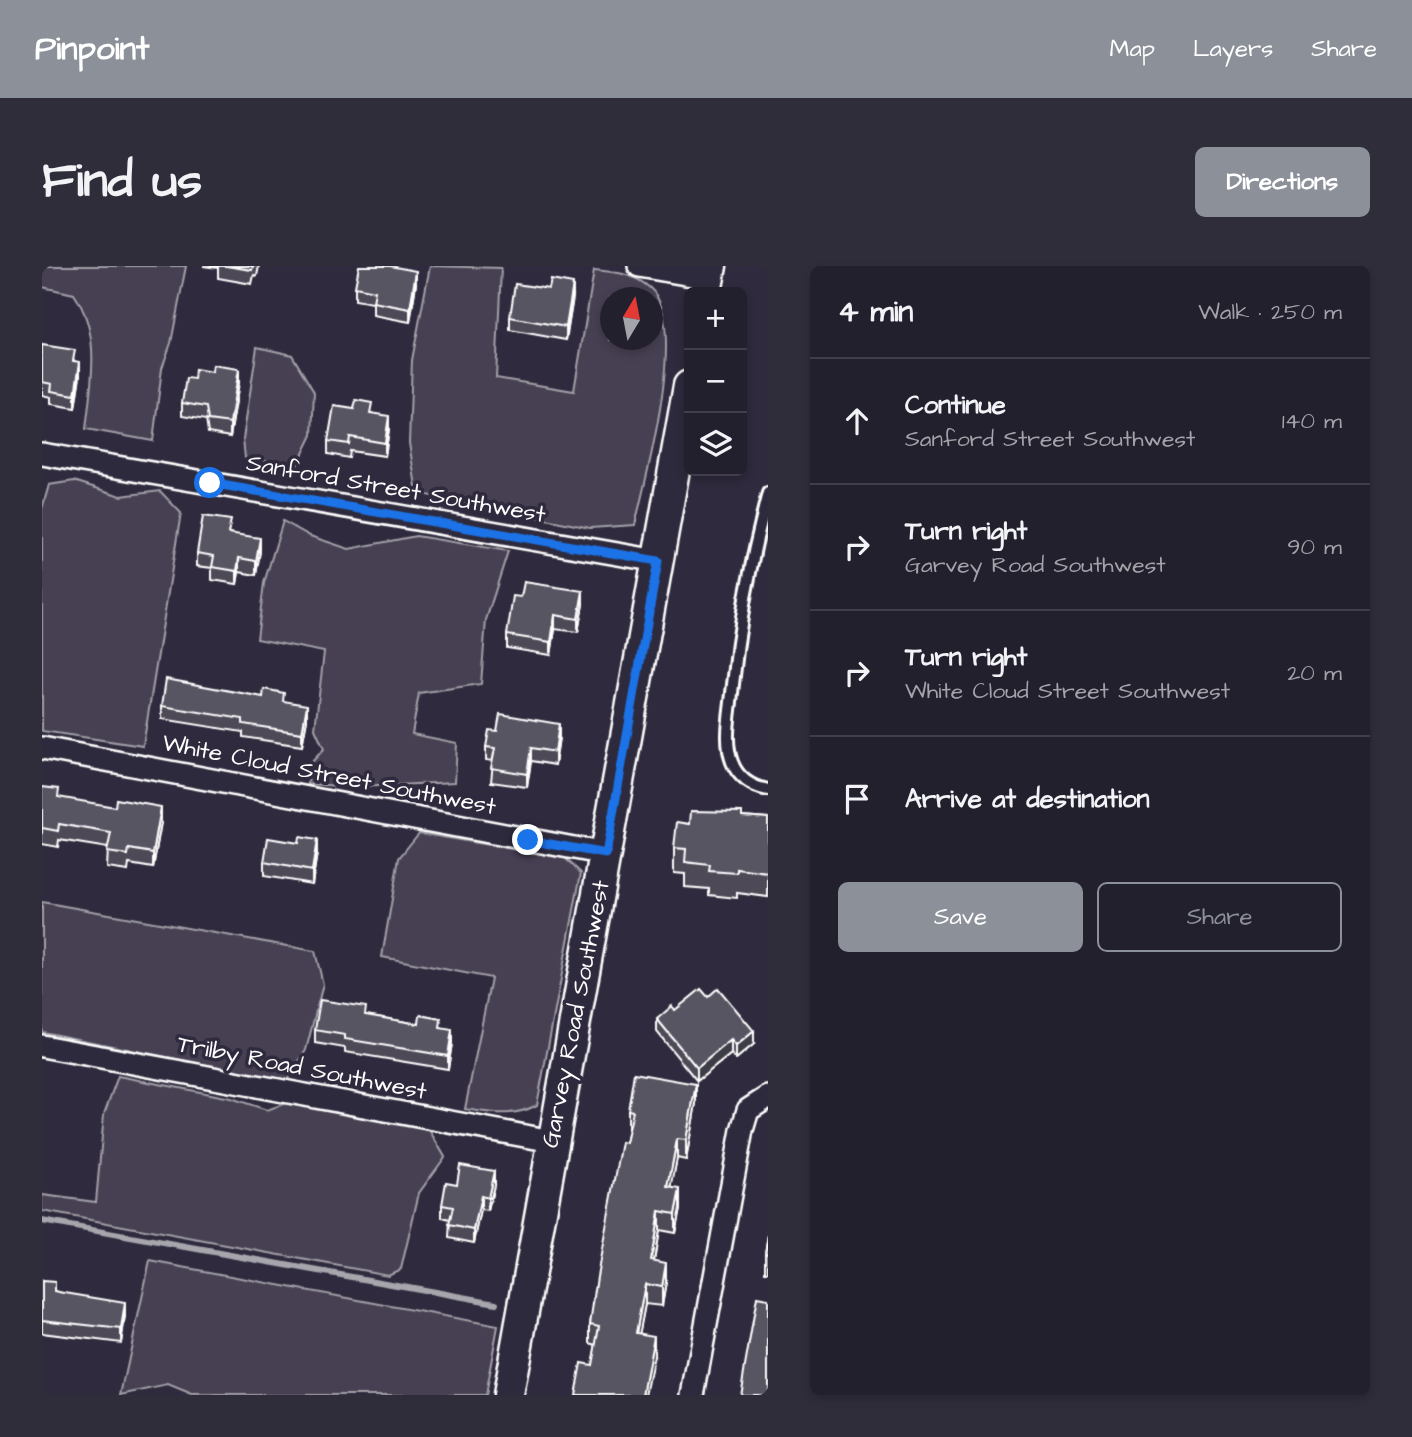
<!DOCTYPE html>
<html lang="en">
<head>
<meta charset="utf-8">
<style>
	body { margin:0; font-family:"Architects Daughter",sans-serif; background:#2f2d3a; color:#f1f3f6 }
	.controls { position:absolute; right:21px; top:21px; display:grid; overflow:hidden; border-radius:10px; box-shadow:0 4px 10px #0003 }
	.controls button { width:63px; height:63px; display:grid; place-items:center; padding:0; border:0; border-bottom:2px solid #403e4a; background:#23202e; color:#f1f3f6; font:35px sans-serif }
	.compass { position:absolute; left:558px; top:21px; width:63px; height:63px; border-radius:50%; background:#23202e; box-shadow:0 4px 10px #0003; rotate:10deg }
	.stop { position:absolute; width:21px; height:21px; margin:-16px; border:5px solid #1a73e8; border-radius:50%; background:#fff }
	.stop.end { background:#1a73e8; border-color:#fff; box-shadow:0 2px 7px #0008 }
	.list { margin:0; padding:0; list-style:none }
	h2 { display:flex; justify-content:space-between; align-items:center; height:91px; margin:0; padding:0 28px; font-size:30px }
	h2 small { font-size:23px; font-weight:400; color:#a3a3aa }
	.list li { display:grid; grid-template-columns:46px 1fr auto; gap:21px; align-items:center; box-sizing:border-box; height:126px; padding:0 28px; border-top:2px solid #403e4a }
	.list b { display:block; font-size:26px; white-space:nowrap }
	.list p { margin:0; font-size:23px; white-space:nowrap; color:#a3a3aa }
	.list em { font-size:23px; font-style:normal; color:#a3a3aa }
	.actions { display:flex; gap:14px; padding:21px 28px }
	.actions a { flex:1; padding:16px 0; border:2px solid #8c9099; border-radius:10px; text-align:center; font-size:24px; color:#8c9099 }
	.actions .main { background:#8c9099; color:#fff }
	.icon { flex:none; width:38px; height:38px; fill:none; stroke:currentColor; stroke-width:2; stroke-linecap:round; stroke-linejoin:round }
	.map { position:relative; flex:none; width:726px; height:1129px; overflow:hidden; border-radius:10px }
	header { display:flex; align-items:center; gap:42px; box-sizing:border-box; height:98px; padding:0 35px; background:#8c9099; color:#fff }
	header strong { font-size:33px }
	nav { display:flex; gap:38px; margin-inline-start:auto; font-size:24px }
	.intro { display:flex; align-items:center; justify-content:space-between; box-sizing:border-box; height:168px; padding:0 42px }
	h1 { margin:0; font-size:49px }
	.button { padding:18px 32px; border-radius:10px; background:#8c9099; color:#fff; font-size:24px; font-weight:700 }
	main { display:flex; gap:42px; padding:0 42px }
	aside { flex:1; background:#23202e; border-radius:10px; box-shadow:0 4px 10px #0003 }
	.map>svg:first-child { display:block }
	.green { fill:#464152; stroke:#a2a0a8; stroke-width:2; fill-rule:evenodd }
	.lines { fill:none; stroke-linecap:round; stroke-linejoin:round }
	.stream { stroke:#a7a6ad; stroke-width:6 }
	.lane-casing { stroke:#fff; stroke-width:16 }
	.street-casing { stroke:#fff; stroke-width:26 }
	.secondary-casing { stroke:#fff; stroke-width:35 }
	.lane { stroke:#2f2a3d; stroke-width:10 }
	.street { stroke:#2f2a3d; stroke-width:21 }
	.secondary { stroke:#2f2a3d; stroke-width:30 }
	.wall { fill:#4d4956; stroke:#fff; stroke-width:2 }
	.shaded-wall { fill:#3e3c46; stroke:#fff; stroke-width:2 }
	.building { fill:#595564; stroke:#fff; stroke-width:2 }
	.route { stroke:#1a73e8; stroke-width:9 }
	.labels { text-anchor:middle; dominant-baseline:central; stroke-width:7; stroke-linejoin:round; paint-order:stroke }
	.street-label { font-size:24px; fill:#fff; stroke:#2f2a3d }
</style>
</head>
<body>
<header>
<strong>Pinpoint</strong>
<nav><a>Map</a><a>Layers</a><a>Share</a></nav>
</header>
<div class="intro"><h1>Find us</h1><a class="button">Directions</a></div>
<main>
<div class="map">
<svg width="726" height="1129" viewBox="0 0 726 1129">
	<rect width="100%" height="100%" fill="#2f2a3d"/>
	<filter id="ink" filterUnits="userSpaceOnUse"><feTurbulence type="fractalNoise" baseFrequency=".0143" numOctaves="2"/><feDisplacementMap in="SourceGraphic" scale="14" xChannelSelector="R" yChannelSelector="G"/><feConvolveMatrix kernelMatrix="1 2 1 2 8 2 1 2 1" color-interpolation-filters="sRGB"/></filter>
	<g filter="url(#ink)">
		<g class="green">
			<path d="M 0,0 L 144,0 L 129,77 L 120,102 L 111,175 L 44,163 C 49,117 60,69 32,28 L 0,21 Z"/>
			<path d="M 388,0 L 459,2 L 454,112 L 532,125 L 552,4 C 573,6 591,7 608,22 C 647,56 604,211 593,259 L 548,262 L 375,227 L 367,177 L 370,94 ZM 568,32 L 610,32 L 610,74 L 568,74 Z"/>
			<polygon points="215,81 250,89 272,126 270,169 255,200 203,192 201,173"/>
			<polygon points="32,215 79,230 118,225 139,247 101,480 0,465 0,243 7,219"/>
			<polygon points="241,255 268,270 307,283 374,270 466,285 444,354 439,418 377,427 370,468 415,477 413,516 316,521 266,518 268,498 282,483 273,463 282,386 215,373 222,317"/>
			<path d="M 377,567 L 523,592 L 539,607 L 495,839 C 471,852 449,847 423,843 L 449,712 L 340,691 L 357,592 Z"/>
			<polygon points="0,636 273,685 281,718 264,784 245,815 0,766"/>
			<polygon points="76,810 189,832 225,844 247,836 386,862 403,891 377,927 359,1003 346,1009 0,945 0,929 54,936 62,848"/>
			<polygon points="108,995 456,1060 443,1129 150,1129 126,1119 79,1129"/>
		</g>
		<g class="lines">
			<polyline class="stream" points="0,955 454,1037"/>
			<defs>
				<path id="lane" d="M 726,227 C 708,296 697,356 690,427 C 688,449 682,475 690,496 C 696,512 710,521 726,524"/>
				<g id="street">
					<polyline points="597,0 667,12"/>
					<polyline points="0,188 616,295"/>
					<polyline points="0,482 564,588"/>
					<polyline points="0,780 510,875"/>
					<polyline points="651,1129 700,864 706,844 726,831"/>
				</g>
				<g id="secondary">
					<polyline points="664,26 669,0"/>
					<polyline points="466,1129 647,120"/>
				</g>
			</defs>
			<use href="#lane" class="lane-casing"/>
			<use href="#street" class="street-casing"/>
			<use href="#secondary" class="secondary-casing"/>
			<use href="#lane" class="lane"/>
			<use href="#street" class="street"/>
			<use href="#secondary" class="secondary"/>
		</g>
		<g class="wall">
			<polygon points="161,0 217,0 215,10 212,9 210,18 176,12 176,2"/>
			<polygon points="374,18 368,56 331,49 331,37 313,34 313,21"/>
			<polygon points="531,31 524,74 468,64 468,51"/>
			<polygon points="0,79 33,95 38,109 33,142 9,138 9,131 0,129"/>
			<polygon points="152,113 197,116 188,171 166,167 164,154 140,150 140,137"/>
			<polygon points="330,147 347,163 343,190 308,185 307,192 286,188 286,175"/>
			<polygon points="189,267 218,285 214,309 197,306 195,318 170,314 170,302 155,300 155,287"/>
			<polygon points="479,331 541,338 536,366 513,363 509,389 465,382 465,369"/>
			<polygon points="242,435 265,453 260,480 201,471 201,466 120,453 120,440"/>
			<polygon points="455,465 517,471 513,499 489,495 485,521 449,516 451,495 444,494 444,481"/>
			<polygon points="0,521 17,532 119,556 111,602 87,598 86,605 65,602 66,582 17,574 16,581 0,578"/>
			<polygon points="700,550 726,552 726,631 695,627 695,632 667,629 667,623 643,621 643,608 632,607 632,582 648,558"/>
			<polygon points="275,587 270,618 222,610 222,596"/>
			<polygon points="633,744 712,778 694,793 689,788 655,815 615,766 615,753"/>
			<polygon points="324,749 399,762 410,777 406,803 303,786 303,782 273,777 273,764"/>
			<polygon points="654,837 644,894 635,892 629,921 638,942 633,967 617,964 612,994 624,1016 620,1040 603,1038 597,1068 612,1090 550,1099 554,1079 548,1077 548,1058 587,863 586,863 586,844"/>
			<polygon points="415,918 452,919 446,945 439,944 432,977 407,972 408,954 400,952 400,939"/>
			<polygon points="726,969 726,1006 723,1006 723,986"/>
			<polygon points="0,1015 13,1025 83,1050 79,1077 0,1067"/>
		</g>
		<g class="shaded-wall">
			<polygon points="374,5 374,18 368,56 368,43"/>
			<polygon points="531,18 531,31 524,74 524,61"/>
			<polygon points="38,96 38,109 33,142 33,129"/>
			<polygon points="197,103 197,116 188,171 188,157"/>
			<polygon points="347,150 347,163 343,190 343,177"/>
			<polygon points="218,272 218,285 214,309 214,295"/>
			<polygon points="197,292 197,306 195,318 195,305"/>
			<polygon points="541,325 541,338 536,366 536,353"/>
			<polygon points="513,349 513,363 509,389 509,376"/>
			<polygon points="265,439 265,453 260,480 260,467"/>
			<polygon points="517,458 517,471 513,499 513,486"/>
			<polygon points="489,482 489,495 485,521 485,508"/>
			<polygon points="119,541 119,556 111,602 111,587"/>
			<polygon points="275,574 275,587 270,618 270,605"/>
			<polygon points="410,764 410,777 406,803 406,790"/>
			<polygon points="712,765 712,778 694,793 694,780"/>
			<polygon points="689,774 689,788 655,815 655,802"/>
			<polygon points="654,818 654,837 644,894 644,874"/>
			<polygon points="635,873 635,892 626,940 626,921"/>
			<polygon points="452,905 452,919 446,945 446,932"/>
			<polygon points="638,923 638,942 633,967 633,948"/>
			<polygon points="439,930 439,944 432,977 432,964"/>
			<polygon points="617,945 617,964 609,1013 609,994"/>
			<polygon points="624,997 624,1016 620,1040 620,1021"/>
			<polygon points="603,1018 603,1038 594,1086 594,1067"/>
			<polygon points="83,1037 83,1050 79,1077 79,1063"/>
			<polygon points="612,1070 612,1090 604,1129 601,1129"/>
		</g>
		<g class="building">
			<polygon points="184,0 211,0 210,4"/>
			<polygon points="317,0 348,0 374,5 368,43 331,36 333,25 313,21"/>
			<polygon points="509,14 531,18 524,61 468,51 473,18 507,23"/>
			<polygon points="0,79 33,84 31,95 38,96 33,129 9,125 10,118 0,116"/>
			<polygon points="171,99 197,103 188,157 166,154 164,141 140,137 144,112 152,113 153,103 170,106"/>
			<polygon points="314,134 330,137 328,147 347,150 343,177 308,171 307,178 286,175 292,140 312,143"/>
			<polygon points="161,250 189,254 186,267 218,272 214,295 197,292 195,305 170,301 172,290 155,287"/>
			<polygon points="482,316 541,325 536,353 513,349 509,376 465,369 471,330 479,331"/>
			<polygon points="124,413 221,431 222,423 242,427 241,435 265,439 260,467 201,458 201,453 120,440"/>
			<polygon points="458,448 517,458 513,486 489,482 485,508 449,502 453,482 444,481 447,464 455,465"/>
			<polygon points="0,521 17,523 16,531 73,541 74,533 119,541 111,587 87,583 86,589 65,586 69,567 17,558 16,565 0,562"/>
			<polygon points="649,545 700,546 700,550 726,552 726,607 695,603 695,607 667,605 668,599 643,596 644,583 632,582 635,556 648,558"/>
			<polygon points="257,571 275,574 270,605 222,596 226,572 256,577"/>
			<polygon points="676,722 712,765 694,780 689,774 655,802 615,753 630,740 633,744 659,723 666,731"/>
			<polygon points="278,734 324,741 323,749 377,758 378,749 399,753 398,762 410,764 406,790 303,773 303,769 273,764"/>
			<polygon points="592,807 654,818 644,874 635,873 626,921 638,923 633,948 617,945 609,994 624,997 620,1021 603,1018 594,1067 612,1070 601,1129 533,1129 539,1097 550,1099 557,1060 548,1058 555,1010 580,876 584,877 591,845 586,844"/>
			<polygon points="418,899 452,905 446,932 439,930 432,964 407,959 411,941 400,939 404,916 415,918"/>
			<polygon points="726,969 726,987 723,986"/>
			<polygon points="0,1015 13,1016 13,1025 17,1026 83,1037 79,1063 0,1054"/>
			<polygon points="715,1031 726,1033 726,1129 698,1129"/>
		</g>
	</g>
	<g class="lines" filter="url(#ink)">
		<polyline class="route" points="168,217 616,295 564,588 486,574"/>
	</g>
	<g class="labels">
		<g class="street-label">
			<text transform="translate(354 223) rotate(10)">Sanford Street Southwest</text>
			<text transform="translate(287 509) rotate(11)">White Cloud Street Southwest</text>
			<text transform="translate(534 748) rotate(-79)">Garvey Road Southwest</text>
			<text transform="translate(260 802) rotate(11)">Trilby Road Southwest</text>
		</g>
	</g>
</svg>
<div class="controls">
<button>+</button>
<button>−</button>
<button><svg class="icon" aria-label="layers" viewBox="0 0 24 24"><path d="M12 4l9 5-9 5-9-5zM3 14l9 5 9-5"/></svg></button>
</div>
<svg class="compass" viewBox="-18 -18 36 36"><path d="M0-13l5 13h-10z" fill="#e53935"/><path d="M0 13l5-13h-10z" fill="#a3a3aa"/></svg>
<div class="stop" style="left:168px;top:217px"></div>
<div class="stop end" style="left:486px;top:574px"></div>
</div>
<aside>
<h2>4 min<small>Walk · 250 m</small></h2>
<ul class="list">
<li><svg class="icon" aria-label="ahead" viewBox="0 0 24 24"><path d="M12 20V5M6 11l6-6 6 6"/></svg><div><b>Continue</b><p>Sanford Street Southwest</p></div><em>140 m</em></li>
<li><svg class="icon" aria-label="right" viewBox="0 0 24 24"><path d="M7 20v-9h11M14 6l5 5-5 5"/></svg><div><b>Turn right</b><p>Garvey Road Southwest</p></div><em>90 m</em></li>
<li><svg class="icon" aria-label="right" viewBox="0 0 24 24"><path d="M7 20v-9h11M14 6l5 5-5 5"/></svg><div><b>Turn right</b><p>White Cloud Street Southwest</p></div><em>20 m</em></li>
<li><svg class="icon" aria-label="arrive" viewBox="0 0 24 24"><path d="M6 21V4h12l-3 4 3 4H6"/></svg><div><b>Arrive at destination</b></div></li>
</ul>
<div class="actions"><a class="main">Save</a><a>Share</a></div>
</aside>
</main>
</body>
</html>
